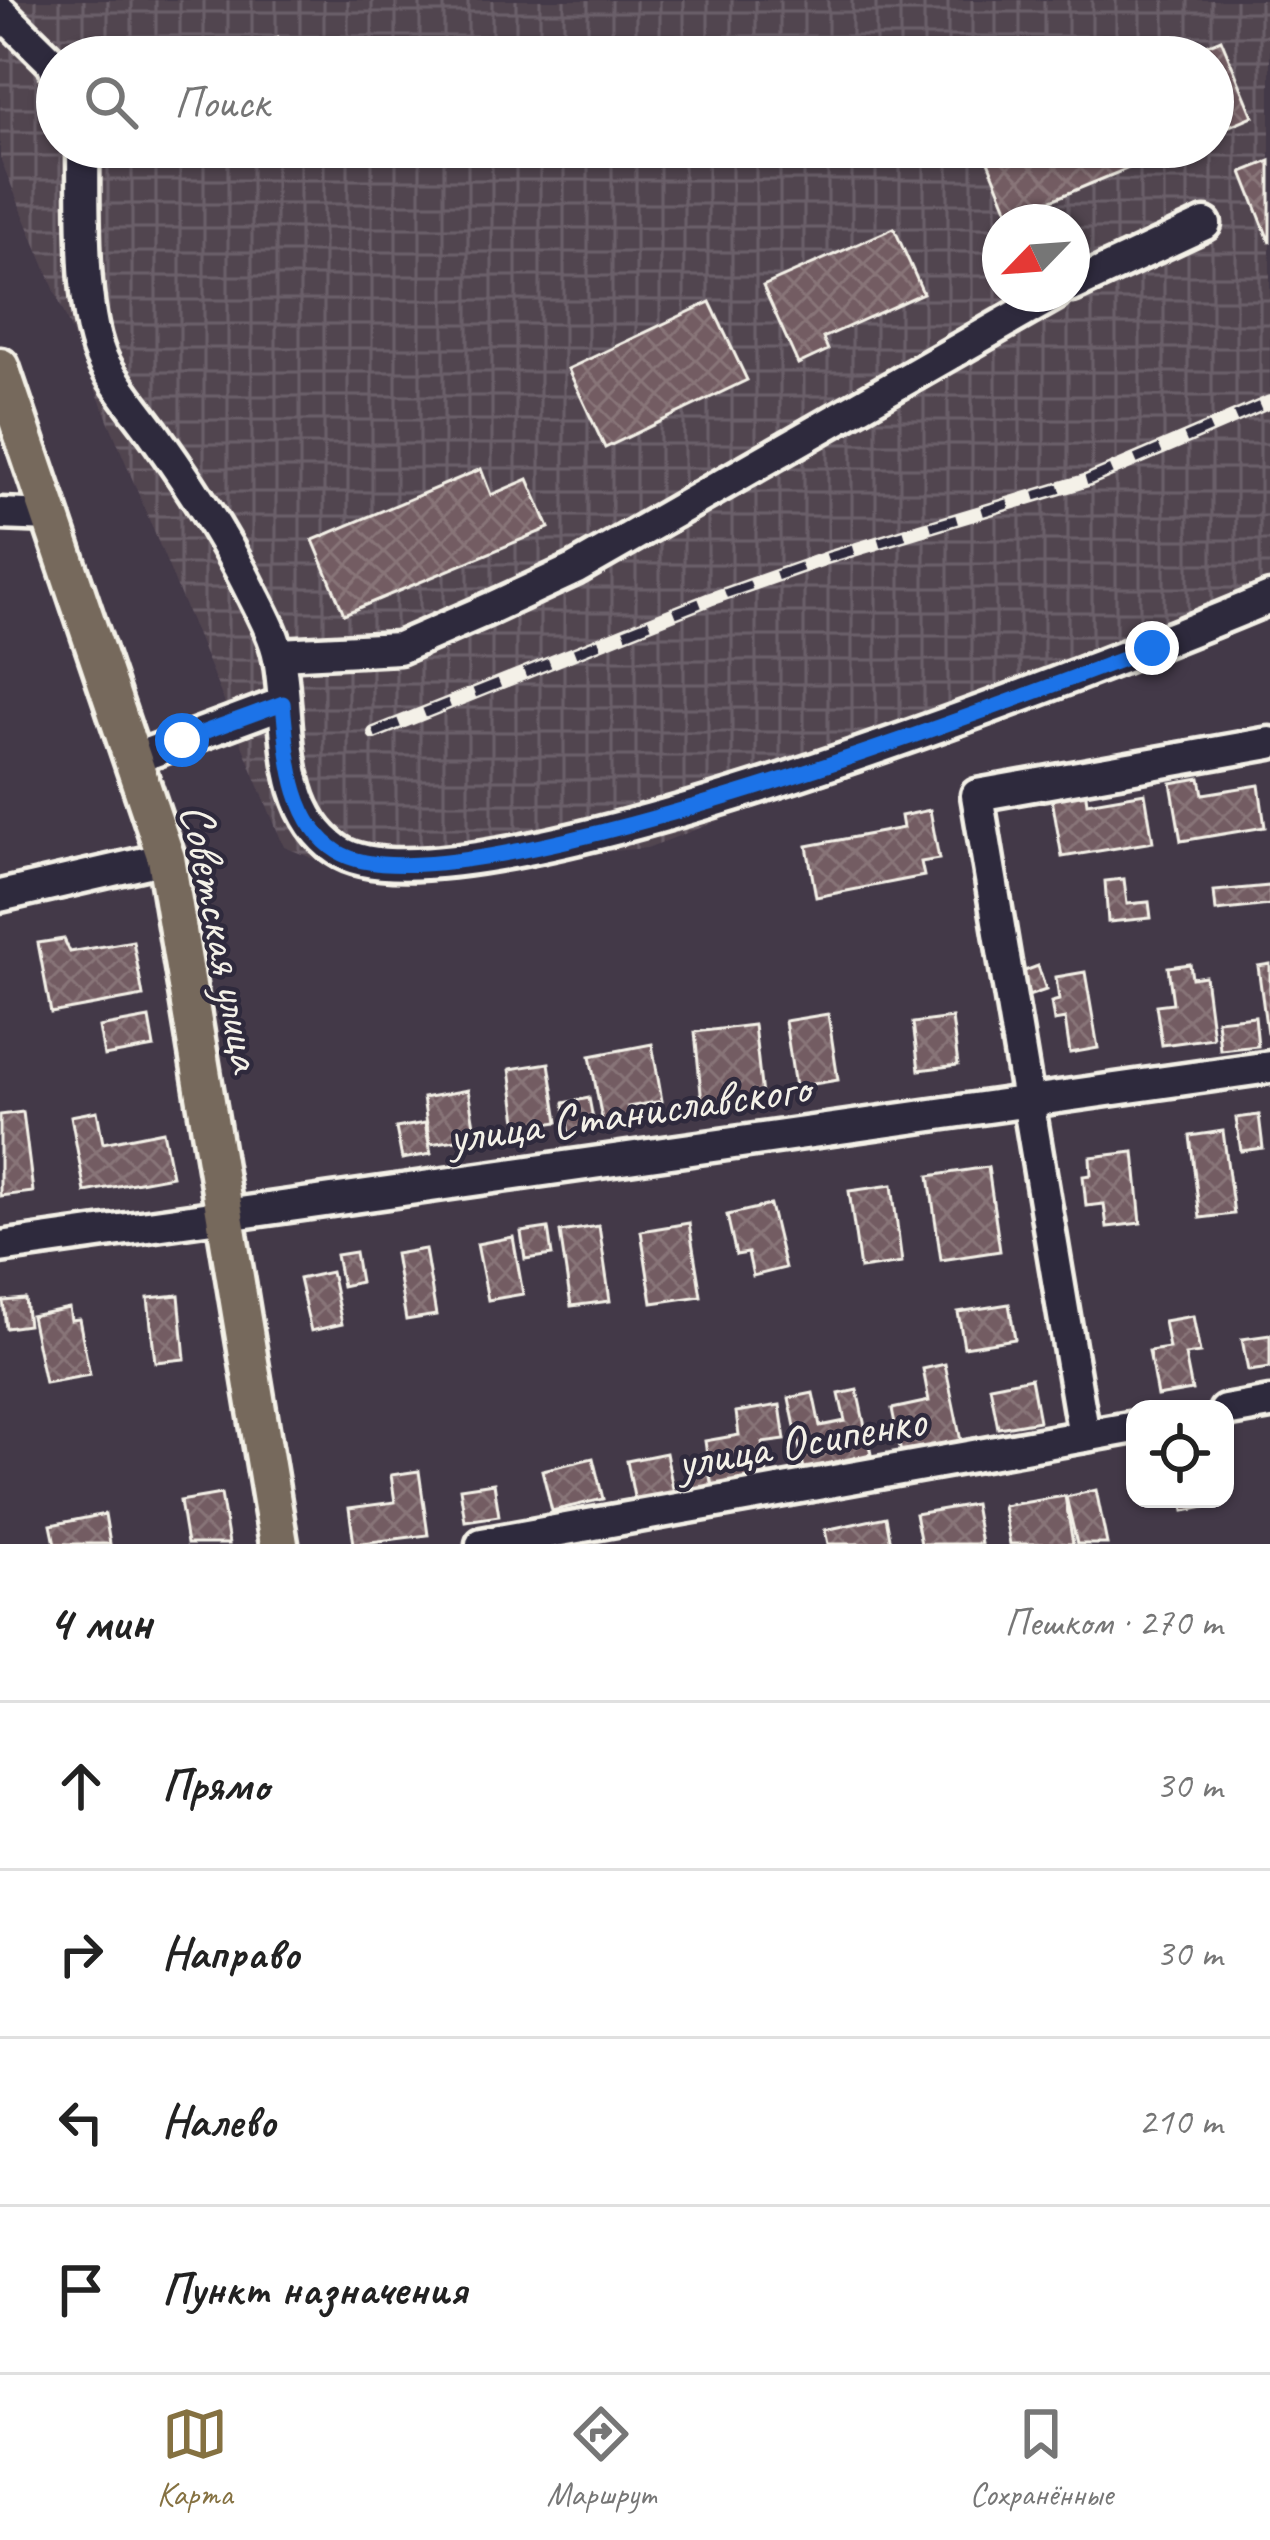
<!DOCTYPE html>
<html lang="ru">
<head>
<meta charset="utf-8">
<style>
	body { margin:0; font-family:Caveat,sans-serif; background:#f2f2f2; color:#222 }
	.controls { position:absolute; right:36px; bottom:36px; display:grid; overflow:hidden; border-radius:24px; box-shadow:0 3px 9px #0004 }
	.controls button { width:108px; height:108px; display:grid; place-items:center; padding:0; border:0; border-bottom:3px solid #e0e0e0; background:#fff; color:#222; font:60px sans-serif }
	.compass { position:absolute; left:982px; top:204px; width:108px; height:108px; border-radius:50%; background:#fff; box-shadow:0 3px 9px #0004; rotate:245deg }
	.stop { position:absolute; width:36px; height:36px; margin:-27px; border:9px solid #1a73e8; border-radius:50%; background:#fff }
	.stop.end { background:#1a73e8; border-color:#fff; box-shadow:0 3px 12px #0008 }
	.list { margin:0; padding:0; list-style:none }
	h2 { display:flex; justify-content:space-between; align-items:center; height:156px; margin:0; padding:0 48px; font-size:51px }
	h2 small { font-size:39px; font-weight:400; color:#767676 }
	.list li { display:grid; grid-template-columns:78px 1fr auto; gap:36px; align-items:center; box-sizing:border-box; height:168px; padding:0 48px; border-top:3px solid #e0e0e0 }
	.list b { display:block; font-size:45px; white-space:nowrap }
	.list em { font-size:39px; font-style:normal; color:#767676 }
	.icon { flex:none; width:66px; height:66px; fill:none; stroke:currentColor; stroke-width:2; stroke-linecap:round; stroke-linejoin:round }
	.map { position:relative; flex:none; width:1270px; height:1544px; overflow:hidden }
	.search { position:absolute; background:#fff; box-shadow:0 3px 9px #0004; left:36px; right:36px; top:36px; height:132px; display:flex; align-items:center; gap:30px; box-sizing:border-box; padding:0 42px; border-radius:66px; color:#767676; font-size:45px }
	.sheet { height:828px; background:#fff }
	nav { display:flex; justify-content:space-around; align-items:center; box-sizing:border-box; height:168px; border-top:3px solid #e0e0e0; background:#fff; font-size:33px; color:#767676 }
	nav a { display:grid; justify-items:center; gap:6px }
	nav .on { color:#857141 }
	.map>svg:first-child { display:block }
	.industrial { fill:url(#industrial-grid); fill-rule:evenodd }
	.building { fill:url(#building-cross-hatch); stroke:#f4f1e8; stroke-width:3 }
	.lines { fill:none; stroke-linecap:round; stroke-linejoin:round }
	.minor-casing { stroke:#f4f1e8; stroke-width:39 }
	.major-casing { stroke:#f4f1e8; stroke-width:45 }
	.minor { stroke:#2f2a3d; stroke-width:30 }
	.major { stroke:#76695c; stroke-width:36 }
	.rail-casing { stroke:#f4f1e8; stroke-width:14 }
	.rail { stroke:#2f2a3d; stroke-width:9; stroke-dasharray:27; stroke-linecap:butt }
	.route { stroke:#1a73e8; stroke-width:15 }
	.labels { text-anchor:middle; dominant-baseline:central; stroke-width:9; stroke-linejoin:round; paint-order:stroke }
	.street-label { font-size:48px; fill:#f4f1e8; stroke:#2f2a3d }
</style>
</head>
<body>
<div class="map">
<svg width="1270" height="1544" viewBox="0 0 1270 1544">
	<defs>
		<pattern id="industrial-grid" width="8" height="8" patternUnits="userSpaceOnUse" patternTransform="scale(3)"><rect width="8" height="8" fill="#514450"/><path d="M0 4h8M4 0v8" fill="none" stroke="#6b5f69"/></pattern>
		<pattern id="building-cross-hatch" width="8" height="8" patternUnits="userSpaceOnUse" patternTransform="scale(3)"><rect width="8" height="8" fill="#735c62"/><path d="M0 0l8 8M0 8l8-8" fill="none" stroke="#887478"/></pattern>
	</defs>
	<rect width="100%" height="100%" fill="#433948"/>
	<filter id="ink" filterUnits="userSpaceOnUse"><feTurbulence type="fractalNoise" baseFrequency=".00833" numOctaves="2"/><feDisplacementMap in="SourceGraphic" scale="24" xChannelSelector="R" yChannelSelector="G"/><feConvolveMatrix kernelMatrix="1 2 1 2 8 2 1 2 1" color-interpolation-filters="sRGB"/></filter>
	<g filter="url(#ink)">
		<path class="industrial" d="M 0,0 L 1270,0 L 1270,613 L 647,848 L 350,873 L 284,847 L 0,158 ZM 57,57 L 1213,57 L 1213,147 L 57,147 ZM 1000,222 L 1072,222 L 1072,294 L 1000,294 Z"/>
		<g class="building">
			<polygon points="278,37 291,57 245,57"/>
			<polygon points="1221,39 1253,116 1213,133 1213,57 1178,57"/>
			<polygon points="982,147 1179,147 1011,217"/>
			<polygon points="1270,161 1270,243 1242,172"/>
			<polygon points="894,228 923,293 823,338 828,350 798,364 763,286"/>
			<polygon points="710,302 747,380 605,448 568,369"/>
			<polygon points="481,469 491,495 528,479 549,528 344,614 313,540"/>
			<polygon points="1200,778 1203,794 1259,785 1265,827 1181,841 1171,783"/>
			<polygon points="1085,788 1087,803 1145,793 1153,842 1062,857 1051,793"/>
			<polygon points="930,810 939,859 921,862 924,876 816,897 807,846 903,828 901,816"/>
			<polygon points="1124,879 1127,904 1149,902 1151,918 1108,922 1105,881"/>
			<polygon points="1270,886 1270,905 1216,911 1214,891"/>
			<polygon points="64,939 70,952 133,941 143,996 51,1013 38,943"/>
			<polygon points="1190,964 1192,978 1205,976 1213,1038 1162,1045 1156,1005 1173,1003 1168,967"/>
			<polygon points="1270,964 1270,1033 1267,1033 1258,966"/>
			<polygon points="1038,966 1046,990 1022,998 1014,975"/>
			<polygon points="1085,972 1098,1048 1070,1053 1065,1019 1054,1021 1051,1002 1059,1000 1056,977"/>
			<polygon points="828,1014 838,1080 795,1087 785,1021"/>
			<polygon points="1255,1016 1258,1046 1220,1050 1217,1020"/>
			<polygon points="149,1018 154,1047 104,1056 99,1027"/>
			<polygon points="952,1018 958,1065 919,1070 913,1023"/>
			<polygon points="754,1025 762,1096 702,1103 695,1032"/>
			<polygon points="652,1044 662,1101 628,1107 630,1120 603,1125 590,1056"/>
			<polygon points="549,1063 558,1122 518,1128 510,1069"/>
			<polygon points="468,1090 476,1137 430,1144 423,1098"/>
			<polygon points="589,1098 595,1130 569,1134 564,1103"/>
			<polygon points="97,1111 103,1143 163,1131 172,1176 85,1192 71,1116"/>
			<polygon points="23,1112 33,1192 0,1196 0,1115"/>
			<polygon points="1259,1115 1263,1148 1241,1151 1236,1118"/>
			<polygon points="425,1123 431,1154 402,1159 396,1128"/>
			<polygon points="1223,1131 1234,1214 1200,1218 1190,1136"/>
			<polygon points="1134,1152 1141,1223 1107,1227 1104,1204 1086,1206 1083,1176 1091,1175 1090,1157"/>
			<polygon points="988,1167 1000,1251 941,1260 929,1176"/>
			<polygon points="892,1185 902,1263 860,1269 849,1191"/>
			<polygon points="770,1205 785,1268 753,1276 748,1253 736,1255 727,1215"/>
			<polygon points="689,1223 701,1296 652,1303 641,1231"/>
			<polygon points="599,1226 610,1301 571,1306 560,1232"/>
			<polygon points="548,1228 552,1255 525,1259 521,1232"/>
			<polygon points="513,1237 523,1294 488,1300 477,1244"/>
			<polygon points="425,1249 436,1315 406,1320 395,1254"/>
			<polygon points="355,1252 360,1282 342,1286 336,1255"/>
			<polygon points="331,1272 342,1324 311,1331 299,1279"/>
			<polygon points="179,1295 185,1359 155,1362 148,1298"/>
			<polygon points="25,1299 28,1325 6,1328 3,1301"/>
			<polygon points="1009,1304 1015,1339 964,1347 958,1312"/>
			<polygon points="69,1308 71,1320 79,1319 90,1375 45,1383 31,1316"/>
			<polygon points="1193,1316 1200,1353 1185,1355 1192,1390 1157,1396 1149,1351 1169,1348 1164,1321"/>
			<polygon points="1270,1335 1270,1368 1248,1371 1242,1339"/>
			<polygon points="945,1364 961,1441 901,1453 892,1409 929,1401 923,1369"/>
			<polygon points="1031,1378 1039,1421 998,1428 990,1386"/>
			<polygon points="857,1390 871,1454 804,1469 789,1398 813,1393 820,1426 845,1421 839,1394"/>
			<polygon points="780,1405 785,1440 762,1443 768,1480 712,1489 705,1441 739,1435 736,1412"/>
			<polygon points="666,1453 674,1494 635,1502 627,1461"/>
			<polygon points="707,1457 713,1495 693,1499 686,1461"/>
			<polygon points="593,1458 603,1499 552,1511 542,1470"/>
			<polygon points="419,1471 428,1535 354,1544 349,1508 395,1502 391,1475"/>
			<polygon points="494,1483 499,1516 465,1521 460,1488"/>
			<polygon points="1096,1490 1107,1544 1077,1544 1066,1497"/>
			<polygon points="221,1494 229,1544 187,1544 180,1501"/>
			<polygon points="1065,1496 1073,1544 1010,1544 1003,1506"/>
			<polygon points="1182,1499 1221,1499 1221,1504 1184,1511"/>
			<polygon points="974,1504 981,1544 921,1544 915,1514"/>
			<polygon points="105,1514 110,1544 55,1544 51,1525"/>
			<polygon points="886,1517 891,1544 828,1544 825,1530"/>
		</g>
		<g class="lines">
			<defs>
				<g id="minor">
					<polyline points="0,11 53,63 57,73"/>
					<path d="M 83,147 C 84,202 79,315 104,363 C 117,388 139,413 156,437 C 191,486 224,536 251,591 C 261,611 275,636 279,658 C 291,721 276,808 337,850 C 452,929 1129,657 1270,598"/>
					<polyline points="1072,286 1205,224"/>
					<polyline points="0,514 51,516"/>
					<polyline points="279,654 399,648 491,608 575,569 1055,294"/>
					<polyline points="133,759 283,703"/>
					<polyline points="0,896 166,858"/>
					<polyline points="0,1247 1270,1067"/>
					<polyline points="1225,1411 1270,1403"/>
					<polyline points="1084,1436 977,795 1270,743"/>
					<polyline points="482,1544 1135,1427"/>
				</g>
				<polyline id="major" points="0,367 166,858 279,1544"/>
			</defs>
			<use href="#minor" class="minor-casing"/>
			<use href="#major" class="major-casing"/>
			<use href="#minor" class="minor"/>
			<use href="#major" class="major"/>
			<defs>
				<polyline id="rail" points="374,733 710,599 830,557 1088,480 1270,402"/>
			</defs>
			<use href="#rail" class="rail-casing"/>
			<use href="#rail" class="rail"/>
		</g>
	</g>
	<g class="lines" filter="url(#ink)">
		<path class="route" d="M 182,740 L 283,703 C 288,754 290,822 338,852 C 446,919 1021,698 1152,648"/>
	</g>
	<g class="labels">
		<g class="street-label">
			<text transform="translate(222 937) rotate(79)">Советская улица</text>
			<text transform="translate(629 1112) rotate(-8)">улица Станиславского</text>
			<text transform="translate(801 1441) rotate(-10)">улица Осипенко</text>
		</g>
	</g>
</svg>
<div class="controls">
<button><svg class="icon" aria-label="locate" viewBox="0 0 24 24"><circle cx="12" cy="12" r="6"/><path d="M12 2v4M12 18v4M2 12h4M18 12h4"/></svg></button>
</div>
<svg class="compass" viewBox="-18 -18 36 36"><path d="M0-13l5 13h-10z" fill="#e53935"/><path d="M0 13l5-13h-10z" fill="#767676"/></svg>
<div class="stop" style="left:182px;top:740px"></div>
<div class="stop end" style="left:1152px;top:648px"></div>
<div class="search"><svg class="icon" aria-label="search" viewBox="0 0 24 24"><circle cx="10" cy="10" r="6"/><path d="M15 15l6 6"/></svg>Поиск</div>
</div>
<section class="sheet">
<h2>4 мин<small>Пешком · 270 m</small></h2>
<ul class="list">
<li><svg class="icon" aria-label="ahead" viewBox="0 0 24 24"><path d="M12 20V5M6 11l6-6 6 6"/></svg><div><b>Прямо</b></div><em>30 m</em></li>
<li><svg class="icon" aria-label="right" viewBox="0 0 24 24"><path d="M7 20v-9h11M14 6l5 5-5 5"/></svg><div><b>Направо</b></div><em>30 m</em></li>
<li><svg class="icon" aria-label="left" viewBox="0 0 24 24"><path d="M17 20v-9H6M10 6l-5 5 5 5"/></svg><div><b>Налево</b></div><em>210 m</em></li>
<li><svg class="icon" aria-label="arrive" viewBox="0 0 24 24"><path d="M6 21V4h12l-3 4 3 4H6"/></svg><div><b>Пункт назначения</b></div></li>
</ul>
</section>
<nav>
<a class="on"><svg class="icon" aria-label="map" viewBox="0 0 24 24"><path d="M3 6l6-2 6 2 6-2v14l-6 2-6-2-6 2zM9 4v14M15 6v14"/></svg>Карта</a>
<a><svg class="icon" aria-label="directions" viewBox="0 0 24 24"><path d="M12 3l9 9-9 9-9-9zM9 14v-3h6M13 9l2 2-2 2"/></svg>Маршрут</a>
<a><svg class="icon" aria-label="saved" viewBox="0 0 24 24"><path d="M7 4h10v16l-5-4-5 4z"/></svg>Сохранённые</a>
</nav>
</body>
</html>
